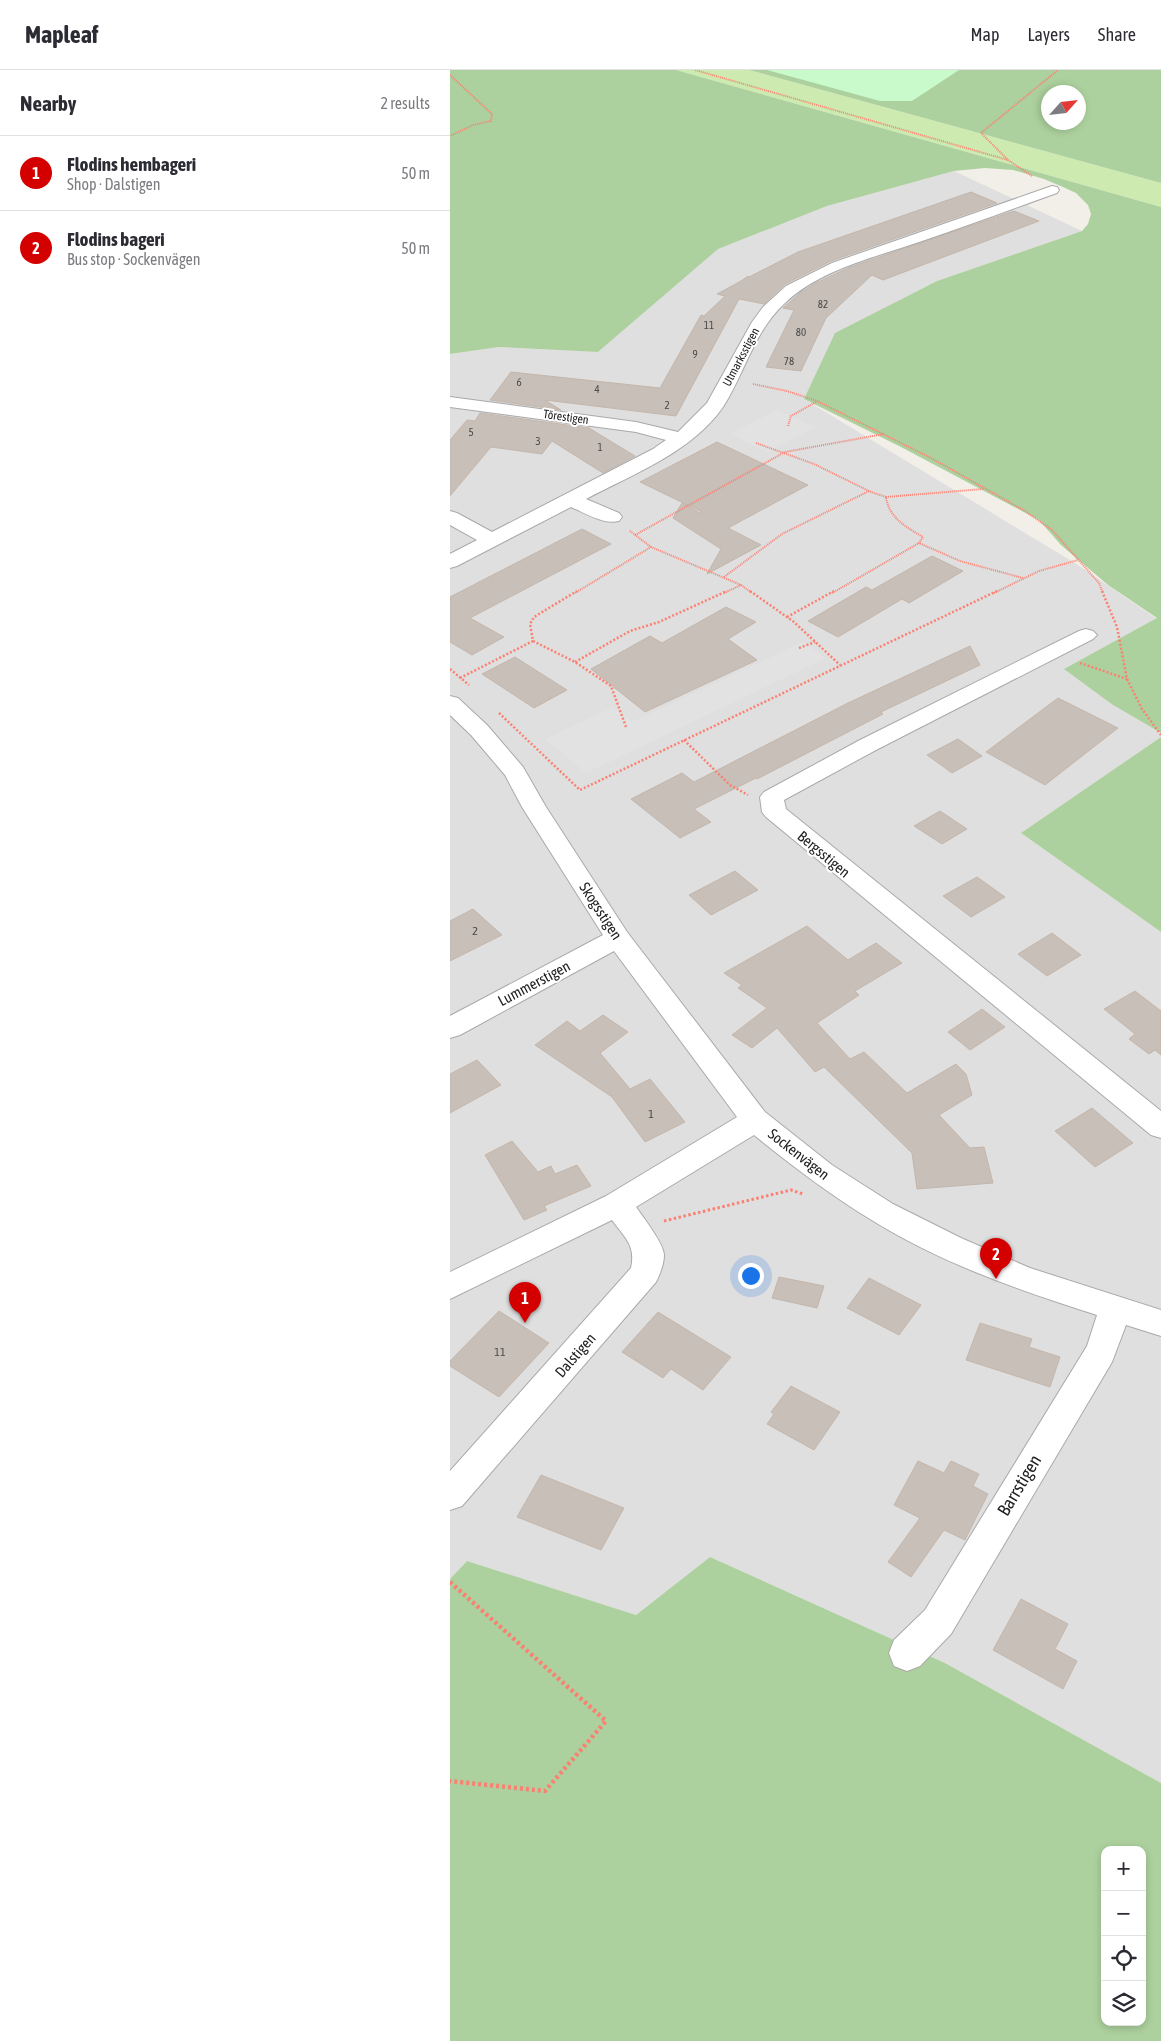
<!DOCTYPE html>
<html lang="en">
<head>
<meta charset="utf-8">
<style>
	body { margin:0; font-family:"Asap Condensed",sans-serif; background:#f2f2f3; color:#2b2b33 }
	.controls { position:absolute; right:15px; bottom:15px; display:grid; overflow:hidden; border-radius:10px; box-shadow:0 2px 8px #0003 }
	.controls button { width:45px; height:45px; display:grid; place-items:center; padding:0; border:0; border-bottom:1px solid #e1e1e2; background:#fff; color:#2b2b33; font:25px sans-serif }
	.compass { position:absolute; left:591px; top:15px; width:45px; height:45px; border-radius:50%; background:#fff; box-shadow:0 2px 8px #0003; rotate:63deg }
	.you { position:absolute; left:300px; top:1205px; width:18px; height:18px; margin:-12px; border:4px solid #fff; border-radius:50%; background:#1a73e8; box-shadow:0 0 0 8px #1a73e833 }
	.badge { display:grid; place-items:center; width:32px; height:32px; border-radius:50%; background:#d40000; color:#fff; font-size:16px; font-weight:700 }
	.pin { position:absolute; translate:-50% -41px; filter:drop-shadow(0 1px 2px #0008) }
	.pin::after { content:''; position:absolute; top:26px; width:18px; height:15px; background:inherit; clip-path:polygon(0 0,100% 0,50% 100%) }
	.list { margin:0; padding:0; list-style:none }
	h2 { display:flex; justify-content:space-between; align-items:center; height:65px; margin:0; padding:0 20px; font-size:21px }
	h2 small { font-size:16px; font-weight:400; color:#7c7c81 }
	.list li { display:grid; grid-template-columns:32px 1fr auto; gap:15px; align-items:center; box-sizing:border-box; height:75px; padding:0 20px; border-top:1px solid #e1e1e2 }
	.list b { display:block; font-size:19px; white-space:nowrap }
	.list p { margin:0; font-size:16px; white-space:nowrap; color:#7c7c81 }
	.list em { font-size:16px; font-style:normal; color:#7c7c81 }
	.icon { flex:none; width:28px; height:28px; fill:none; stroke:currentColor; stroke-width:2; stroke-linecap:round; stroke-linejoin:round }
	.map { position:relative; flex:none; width:711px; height:1971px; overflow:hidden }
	header { display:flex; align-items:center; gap:30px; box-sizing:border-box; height:70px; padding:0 25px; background:#fff; border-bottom:1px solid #e1e1e2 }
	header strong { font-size:24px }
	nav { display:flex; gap:28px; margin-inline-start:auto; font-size:18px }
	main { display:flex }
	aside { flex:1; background:#fff }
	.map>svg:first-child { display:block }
	.residential { fill:#e0dfdf }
	.grass { fill:#cdebb0 }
	.forest { fill:#add19e; fill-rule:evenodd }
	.park { fill:#c8facc }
	.parking { fill:#e2e2e2 }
	.building { fill:#c7bfb8; stroke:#c4b6ab }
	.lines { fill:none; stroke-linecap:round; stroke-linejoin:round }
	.minor-casing { stroke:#a9a9a9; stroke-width:2 }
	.path-far3 { stroke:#fa8072; stroke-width:2; stroke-dasharray:1 1; stroke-linecap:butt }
	.path-far2 { stroke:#fa8072; stroke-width:2.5; stroke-dasharray:2 2; stroke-linecap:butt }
	.path-far1 { stroke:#fa8072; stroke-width:3; stroke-dasharray:2.5 2.5; stroke-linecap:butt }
	.path { stroke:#fa8072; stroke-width:4.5; stroke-dasharray:3 3; stroke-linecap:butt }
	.minor { fill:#fff; fill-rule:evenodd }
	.labels { text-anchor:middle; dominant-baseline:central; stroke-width:4; stroke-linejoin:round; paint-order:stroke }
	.far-number-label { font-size:11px; fill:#4b4948 }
	.far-street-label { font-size:12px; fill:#222; stroke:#fff }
	.number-label { font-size:12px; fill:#4b4948 }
	.street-label { font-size:15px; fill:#222; stroke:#fff }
	.near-street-label { font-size:18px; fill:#222; stroke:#fff }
</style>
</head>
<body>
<header>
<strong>Mapleaf</strong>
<nav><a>Map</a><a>Layers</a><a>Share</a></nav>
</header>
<main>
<aside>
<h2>Nearby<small>2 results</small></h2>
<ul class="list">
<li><span class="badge">1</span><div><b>Flodins hembageri</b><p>Shop · Dalstigen</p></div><em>50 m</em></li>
<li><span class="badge">2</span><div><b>Flodins bageri</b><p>Bus stop · Sockenvägen</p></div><em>50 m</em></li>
</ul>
</aside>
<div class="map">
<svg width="711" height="1971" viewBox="0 0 711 1971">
	<rect width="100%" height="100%" fill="#f2efe9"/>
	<polygon class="residential" points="504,101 632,161 487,211 386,263 354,329 628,495 707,549 663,635 711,663 711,667 571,763 711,862 711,1713 495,1593 260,1487 186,1545 17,1491 0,1509 0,284 49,277 148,282 267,179 377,136"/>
	<polygon class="grass" points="226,0 299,0 711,113 711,137"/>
	<g class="forest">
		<polygon points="0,0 226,0 711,137 711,663 663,635 614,599 707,548 658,515 611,475 589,450 449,376 354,329 385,263 487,211 632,161 638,154 641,144 638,135 626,123 613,117 594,109 563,100 535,98 504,101 377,136 268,179 148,282 49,277 0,284"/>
		<path d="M 299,0 L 711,0 L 711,113 ZM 598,22 L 628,22 L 628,52 L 598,52 Z"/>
		<polygon points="711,667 711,862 571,763"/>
		<path d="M 260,1487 L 495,1593 L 711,1713 L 711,1971 L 0,1971 L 0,1509 L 17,1491 L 186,1545 ZM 655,1780 L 692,1780 L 692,1952 L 655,1952 Z"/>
	</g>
	<polygon class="park" points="317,0 509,0 462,31 430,31"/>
	<g class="parking">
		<polygon points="327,340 365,357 317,382 280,364"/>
		<polygon points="353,572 376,588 136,703 95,669 163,637 182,652"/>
	</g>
	<g class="building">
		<polygon points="521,122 547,133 381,191 335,214 314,234 289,229 226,346 95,330 111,340 40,330 61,302 210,318 251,245 254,246 275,226 267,224 291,211 298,206 299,207 348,182"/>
		<polygon points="564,141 589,151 433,210 422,205 376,248 351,301 316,297 344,240 333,238 350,223 366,213 400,197"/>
		<polygon points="30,343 139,358 185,386 153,403 102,371 92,384 41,377 0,426 0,370 17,350 25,351"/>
		<polygon points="267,372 358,415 278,458 311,475 257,504 271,479 223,448 232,433 250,443 252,442 190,412"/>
		<polygon points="132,459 161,474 20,548 54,567 22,585 0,572 0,527"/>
		<polygon points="482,486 513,501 459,533 452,529 388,567 358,551 416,517 422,520"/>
		<polygon points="276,537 306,552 278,569 307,590 195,642 141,599 200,566 212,573"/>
		<polygon points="520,576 530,595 431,642 433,644 307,709 306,708 244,739 261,752 230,768 181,729 232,703 244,712 398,633"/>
		<polygon points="65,587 117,620 84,638 32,604"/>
		<polygon points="608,628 668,658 595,715 536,682"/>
		<polygon points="508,669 532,686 502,703 477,685"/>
		<polygon points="490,741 517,759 492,774 464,756"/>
		<polygon points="285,801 308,820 261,845 239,825"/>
		<polygon points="527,807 555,827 521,847 493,826"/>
		<polygon points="23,839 52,865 0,891 0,851"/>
		<polygon points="357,856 398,890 426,873 452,893 405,921 409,925 367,953 400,989 414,982 457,1023 506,994 516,1004 522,1025 489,1045 520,1078 534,1077 543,1113 467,1119 462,1083 374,997 365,1002 327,958 302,978 282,965 317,938 288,918 292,915 274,903"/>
		<polygon points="602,863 631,885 597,906 568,884"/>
		<polygon points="685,921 711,941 711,985 705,980 699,984 679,969 685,964 654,939"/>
		<polygon points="532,939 555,957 520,980 498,962"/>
		<polygon points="153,945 178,962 150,983 180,1019 200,1009 235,1052 195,1072 162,1027 85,975 117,951 130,961"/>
		<polygon points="27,990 51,1015 0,1043 0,1004"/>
		<polygon points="642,1038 683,1073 645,1097 605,1061"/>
		<polygon points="62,1071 88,1102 101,1096 105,1104 127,1095 141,1116 94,1136 97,1140 74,1150 35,1085"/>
		<polygon points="329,1207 374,1216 367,1238 322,1228"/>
		<polygon points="419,1208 471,1235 449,1265 397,1238"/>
		<polygon points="49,1241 99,1273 49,1327 0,1296 0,1291"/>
		<polygon points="208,1242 281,1287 253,1320 221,1299 213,1308 172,1282"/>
		<polygon points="530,1253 582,1269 579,1277 610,1287 600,1317 516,1290"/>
		<polygon points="341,1316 390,1342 364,1380 317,1354 324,1344 321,1342"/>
		<polygon points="468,1391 494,1403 501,1391 529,1404 523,1416 538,1424 515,1470 494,1460 461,1507 438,1492 470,1448 444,1435"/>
		<polygon points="91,1405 174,1438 151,1480 67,1447"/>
		<polygon points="571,1529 618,1554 605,1579 627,1591 613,1619 543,1580"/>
	</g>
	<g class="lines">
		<defs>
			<g id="minor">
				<path d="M 602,116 L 607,117 L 609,120 L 607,123 C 562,139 517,156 472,171 C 426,187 371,199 335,233 C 304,261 295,303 273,337 C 242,382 183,404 136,429 L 169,443 L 172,447 L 169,451 C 154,455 135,443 121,437 L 7,496 L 0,498 L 0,484 L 27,470 L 0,455 L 0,441 L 7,443 L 42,462 L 203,379 L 216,370 L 186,362 L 0,337 L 0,327 L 186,352 L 228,362 L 257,333 L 302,252 L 313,237 L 336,216 L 382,193 Z"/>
				<polygon points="636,559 643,561 647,565 643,569 426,680 334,730 336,739 711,1041 711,1068 701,1065 316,747 312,742 310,727 314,722 410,670 629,561"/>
				<path d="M 0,626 L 8,628 L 37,655 L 73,697 L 96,737 L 177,862 L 315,1042 L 382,1095 L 443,1134 L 511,1168 L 580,1198 L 711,1240 L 711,1266 L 676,1255 L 662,1292 L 501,1564 L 470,1596 L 457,1601 L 444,1596 L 439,1583 L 444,1570 L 475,1540 L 637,1276 L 647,1245 C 569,1220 490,1193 420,1149 C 379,1124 341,1095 304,1065 L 186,1137 C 193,1147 214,1174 214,1185 C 214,1194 210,1204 206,1212 L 12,1436 L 0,1440 L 0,1401 L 181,1198 C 186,1175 175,1168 162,1150 L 0,1229 L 0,1202 L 156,1126 L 287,1047 L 164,881 L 10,965 L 0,968 L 0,946 L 153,865 L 72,737 L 55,705 L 21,665 L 0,645 Z"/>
			</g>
		</defs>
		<use href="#minor" class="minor-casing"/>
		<g class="path-far3">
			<polyline points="245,0 558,90"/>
			<polyline points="0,5 42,44 41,51 23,55 0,66"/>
			<polyline points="582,106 558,90 531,63 608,0"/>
			<polyline points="303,314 337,321 367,331 481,388 575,441 602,460 649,513 653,523"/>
			<polyline points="338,356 341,346 366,332"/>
			<path d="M 306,373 L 364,394 L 421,422 L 436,427 C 439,448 456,457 473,467 L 469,473 L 510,491 L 573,508"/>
			<polyline points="436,427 533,419"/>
			<polyline points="180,461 201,477 291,515 302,523"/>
			<polyline points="185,465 335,382 434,364"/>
			<polyline points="274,507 332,464 419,421"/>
			<polyline points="125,523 201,477"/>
			<polyline points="274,523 291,515"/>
			<polyline points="382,523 469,473"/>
			<polyline points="544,523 589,501 628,490"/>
		</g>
		<g class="path-far2">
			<polyline points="300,521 344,552 390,595"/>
			<polyline points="652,521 667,557 677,609 692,639 711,665"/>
			<polyline points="337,547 384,521"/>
			<polyline points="83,571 125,592 161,616 176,657"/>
			<polyline points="349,578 365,572"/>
			<polyline points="125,592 180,561 209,552 277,521"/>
			<polyline points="630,593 677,609"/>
			<polyline points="0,599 19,615"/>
			<polyline points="10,608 83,571 80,554 84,547 127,521"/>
			<polyline points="49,643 130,720 547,521"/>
			<polyline points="234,670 280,715 298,725"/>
		</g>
		<polyline class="path-far1" points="214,1151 341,1120 353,1124"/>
		<polyline class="path" points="0,1512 156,1651 95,1721 0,1711"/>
		<use href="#minor" class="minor"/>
	</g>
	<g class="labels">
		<g class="far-number-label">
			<text x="373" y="234">82</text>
			<text x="259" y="255">11</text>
			<text x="351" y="262">80</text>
			<text x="245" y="284">9</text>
			<text x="339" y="291">78</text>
			<text x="69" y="312">6</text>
			<text x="147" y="319">4</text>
			<text x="217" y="335">2</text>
			<text x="21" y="362">5</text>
			<text x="88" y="371">3</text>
			<text x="150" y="377">1</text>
		</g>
		<g class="far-street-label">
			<text transform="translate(291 287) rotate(-62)">Utmarksstigen</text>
			<text transform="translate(116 347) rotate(8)">Törestigen</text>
		</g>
		<g class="number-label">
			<text x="25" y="861">2</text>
			<text x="201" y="1044">1</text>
			<text x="50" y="1282">11</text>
		</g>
		<g class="street-label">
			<text transform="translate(374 784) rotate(40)">Bergsstigen</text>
			<text transform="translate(151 841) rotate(57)">Skogsstigen</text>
			<text transform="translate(84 913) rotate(-28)">Lummerstigen</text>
			<text transform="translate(349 1084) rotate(38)">Sockenvägen</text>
			<text transform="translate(125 1285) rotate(-49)">Dalstigen</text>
		</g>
		<g class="near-street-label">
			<text transform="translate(569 1415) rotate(-59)">Barrstigen</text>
		</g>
	</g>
</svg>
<div class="controls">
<button>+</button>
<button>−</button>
<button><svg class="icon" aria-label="locate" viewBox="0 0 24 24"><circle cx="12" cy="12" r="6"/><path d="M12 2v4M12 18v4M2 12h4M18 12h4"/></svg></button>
<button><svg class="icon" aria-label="layers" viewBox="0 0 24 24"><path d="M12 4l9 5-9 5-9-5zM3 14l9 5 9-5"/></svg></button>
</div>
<svg class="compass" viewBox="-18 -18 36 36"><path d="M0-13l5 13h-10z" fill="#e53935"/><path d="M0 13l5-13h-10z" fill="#7c7c81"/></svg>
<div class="you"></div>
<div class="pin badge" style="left:75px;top:1253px">1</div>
<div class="pin badge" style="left:546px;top:1209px">2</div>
</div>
</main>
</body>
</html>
